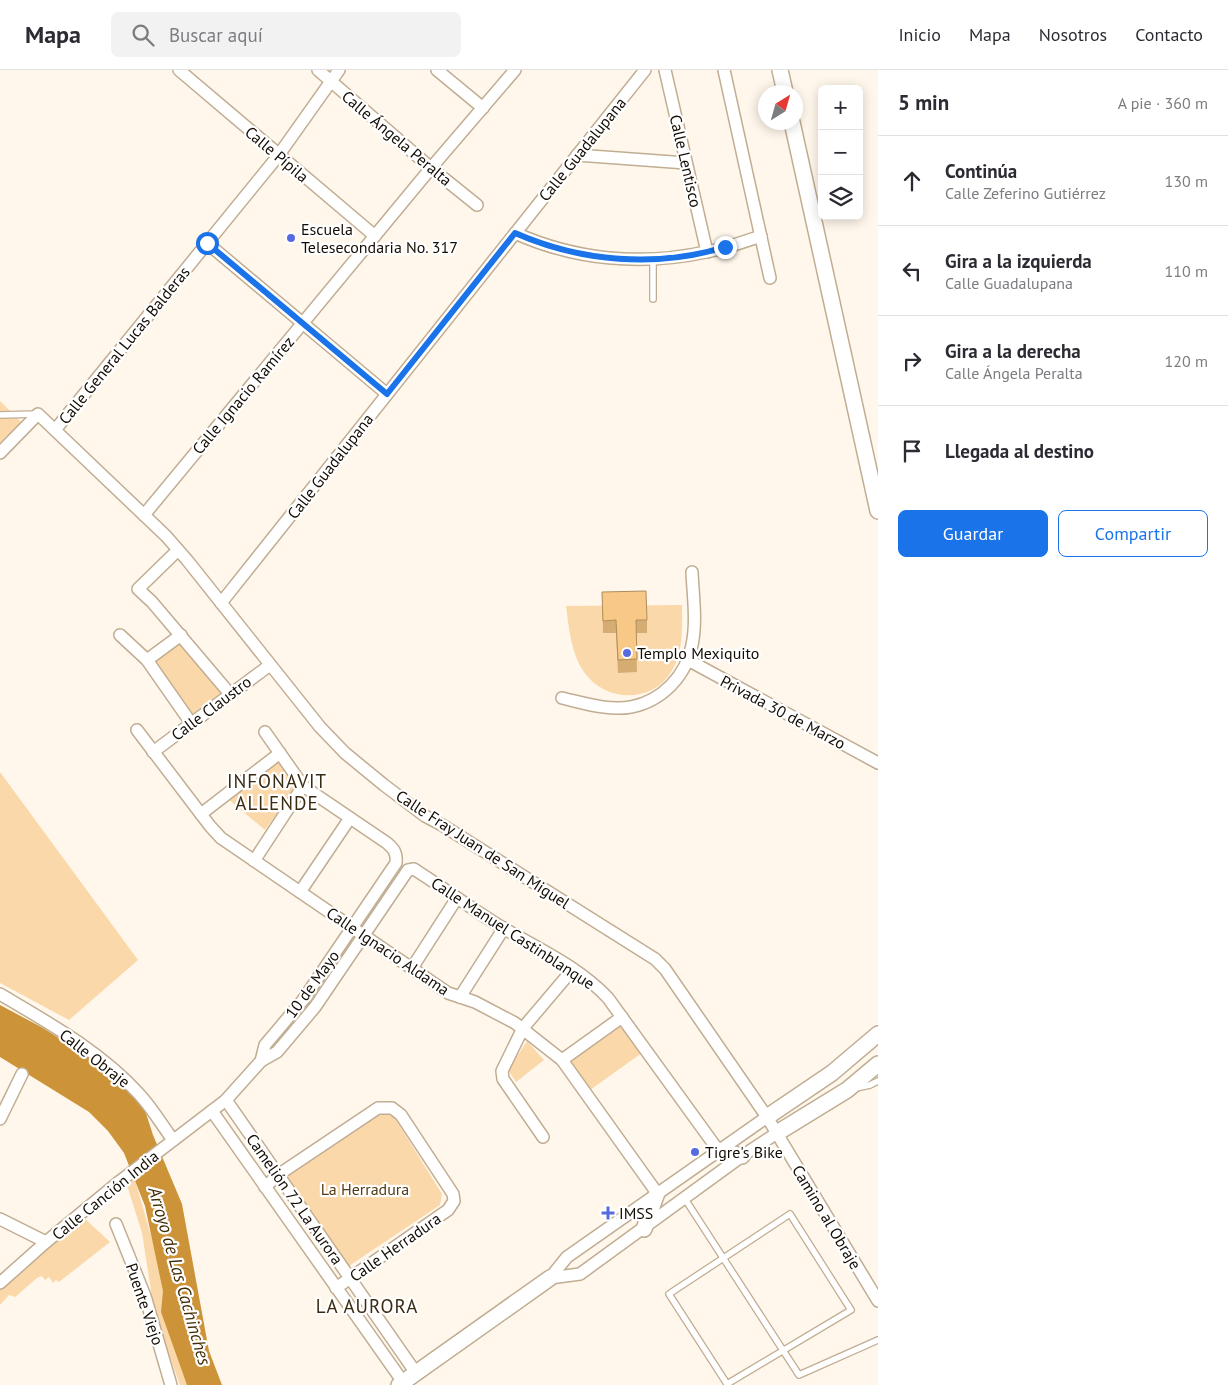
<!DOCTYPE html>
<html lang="es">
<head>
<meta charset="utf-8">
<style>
	body { margin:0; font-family:"PT Sans",sans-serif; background:#f2f2f3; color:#2b2b33 }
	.controls { position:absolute; right:15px; top:15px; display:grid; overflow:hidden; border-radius:8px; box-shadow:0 2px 12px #0003 }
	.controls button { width:45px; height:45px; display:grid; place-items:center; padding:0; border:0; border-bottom:1px solid #e1e1e2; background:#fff; color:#2b2b33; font:25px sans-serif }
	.compass { position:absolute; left:758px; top:15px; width:45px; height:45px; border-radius:50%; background:#fff; box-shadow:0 2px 12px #0003; rotate:37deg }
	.stop { position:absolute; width:15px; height:15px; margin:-11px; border:4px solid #1a73e8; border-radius:50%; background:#fff }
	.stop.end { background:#1a73e8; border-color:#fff; box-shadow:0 1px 5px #0008 }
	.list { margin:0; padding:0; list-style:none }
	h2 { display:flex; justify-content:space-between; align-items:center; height:65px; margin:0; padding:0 20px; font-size:21px }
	h2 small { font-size:16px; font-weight:400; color:#7c7c81 }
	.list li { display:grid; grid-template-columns:32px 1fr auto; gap:15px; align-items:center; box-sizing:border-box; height:90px; padding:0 20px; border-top:1px solid #e1e1e2 }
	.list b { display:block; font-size:19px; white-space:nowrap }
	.list p { margin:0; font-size:16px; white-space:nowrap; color:#7c7c81 }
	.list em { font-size:16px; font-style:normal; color:#7c7c81 }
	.actions { display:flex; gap:10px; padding:15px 20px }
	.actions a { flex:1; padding:11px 0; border:1px solid #1a73e8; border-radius:8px; text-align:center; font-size:18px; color:#1a73e8 }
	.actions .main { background:#1a73e8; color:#fff }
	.icon { flex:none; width:28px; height:28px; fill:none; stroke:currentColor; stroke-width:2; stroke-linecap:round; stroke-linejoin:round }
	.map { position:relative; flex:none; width:878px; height:1315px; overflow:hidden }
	header { display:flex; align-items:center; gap:30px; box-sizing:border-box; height:70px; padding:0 25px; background:#fff; border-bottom:1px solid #e1e1e2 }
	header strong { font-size:24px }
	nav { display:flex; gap:28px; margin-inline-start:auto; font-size:18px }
	.search { width:350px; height:45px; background:#f2f2f3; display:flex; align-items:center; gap:12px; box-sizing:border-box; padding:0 18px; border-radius:8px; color:#7c7c81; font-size:19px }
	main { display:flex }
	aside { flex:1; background:#fff }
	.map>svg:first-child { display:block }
	.green { fill:#fbd8aa }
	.water { fill:#cc9338 }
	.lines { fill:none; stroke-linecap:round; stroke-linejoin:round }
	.lane-casing { stroke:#c1ad92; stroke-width:8 }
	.street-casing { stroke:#c1ad92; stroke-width:14 }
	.secondary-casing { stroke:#c1ad92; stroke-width:18 }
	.lane { stroke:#fff; stroke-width:5.5 }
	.street { stroke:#fff; stroke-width:11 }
	.secondary { stroke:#fff; stroke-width:15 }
	.wall { fill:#d5ad73 }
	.building { fill:#f8c986; stroke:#ae8d5e }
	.route { stroke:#1a73e8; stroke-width:6 }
	.poi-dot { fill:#576be1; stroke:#fff; stroke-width:2 }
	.labels { text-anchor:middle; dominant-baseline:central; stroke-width:4.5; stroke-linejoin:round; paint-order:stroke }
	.street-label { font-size:16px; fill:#130c04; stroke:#fff }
	.poi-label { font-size:16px; fill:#130c04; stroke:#fff; text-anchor:start }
	.park-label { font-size:16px; fill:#533b16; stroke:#fff }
	.water-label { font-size:18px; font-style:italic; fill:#422b04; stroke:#fff }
	.quarter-label { font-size:19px; letter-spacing:1px; fill:#3a2a12; stroke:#fff }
</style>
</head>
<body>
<header>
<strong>Mapa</strong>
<div class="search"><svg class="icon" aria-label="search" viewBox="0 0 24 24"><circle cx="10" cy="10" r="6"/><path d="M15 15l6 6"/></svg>Buscar aquí</div>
<nav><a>Inicio</a><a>Mapa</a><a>Nosotros</a><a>Contacto</a></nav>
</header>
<main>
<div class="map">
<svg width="878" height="1315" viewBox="0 0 878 1315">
	<rect width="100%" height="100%" fill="#fff7eb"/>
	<g class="green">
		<polygon points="0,331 26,357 0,383"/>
		<path d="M 682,535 C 682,557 684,583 671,602 C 652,634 604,632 584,602 C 571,583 569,558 566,536 Z"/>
		<polygon points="182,567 225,624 194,646 150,588"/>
		<polygon points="282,685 298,714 265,760 228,729"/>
		<polygon points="0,702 138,890 69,950 0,913"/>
		<polygon points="622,947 646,980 590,1020 562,990"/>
		<polygon points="527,971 544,990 516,1012 508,1000"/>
		<polygon points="381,1043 393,1045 442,1124 440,1135 346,1198 284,1105"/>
		<polygon points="134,1107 166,1217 189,1315 180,1315 159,1256 153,1233 142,1163 126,1112"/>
		<polygon points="82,1146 110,1172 59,1212 56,1210 53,1213 49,1207 45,1210 42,1206 37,1208 15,1227 9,1225 0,1235 0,1216"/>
	</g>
	<polygon class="water" points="0,935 43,958 103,996 144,1037 153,1065 182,1134 209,1281 222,1315 187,1315 161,1242 163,1221 145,1136 124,1083 108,1061 89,1042 0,987"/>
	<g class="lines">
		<defs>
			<g id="lane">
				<polyline points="653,189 653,229"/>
				<polyline points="0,345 38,344"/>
				<polyline points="856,1018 870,1015 878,1011"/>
				<polyline points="685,1129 799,1305 878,1270"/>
				<polygon points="790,1144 851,1240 727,1314 669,1224"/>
			</g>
			<g id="street">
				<polyline points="179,0 375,166"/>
				<polyline points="318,0 431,98 477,135"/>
				<polyline points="437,0 483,38"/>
				<polyline points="665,0 707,182"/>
				<polyline points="724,0 770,208"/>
				<polyline points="577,85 686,93"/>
				<path d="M 515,163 C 575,190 641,196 706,182 C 724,179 743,172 761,166"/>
				<polyline points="207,173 387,324"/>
				<polyline points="55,360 278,86 339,0"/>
				<polyline points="0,383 38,344 166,466 187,490 320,657 345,683 384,715 425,746 442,755 655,889 665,899 767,1047 878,1231"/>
				<polyline points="144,445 431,98 515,0"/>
				<polyline points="178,480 138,519 152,532 230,624"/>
				<polyline points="221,533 645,0"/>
				<polyline points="120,565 147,590 191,653"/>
				<polyline points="147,590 181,565"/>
				<polyline points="688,590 878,693"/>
				<path d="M 562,628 C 584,633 608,641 631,637 C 662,631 686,606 692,575 C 697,552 693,525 692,502"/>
				<polyline points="137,660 210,756 221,768 448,923 475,932 515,953 562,990 657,1123"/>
				<polyline points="153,682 270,595"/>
				<polyline points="201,744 280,683"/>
				<polyline points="254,791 303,716"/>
				<polyline points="300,822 350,748"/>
				<polyline points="412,898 457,828"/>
				<path d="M 0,924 C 49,953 101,982 139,1024 C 152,1038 162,1055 173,1070"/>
				<polyline points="460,927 504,858"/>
				<polyline points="562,990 622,947"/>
				<path d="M 261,991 L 265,975 L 303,930 L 396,793 C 397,783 394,779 387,773 L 303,716 L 265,662"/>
				<polyline points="226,1030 416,1303"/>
				<polyline points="212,1041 403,1312"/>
				<polyline points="0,1049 22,1004"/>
				<polyline points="543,1067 503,1009 502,1001 523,958 573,899"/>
				<polyline points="265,1117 278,1105 378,1038 392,1038 401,1045 453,1124 454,1131 448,1140 336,1218"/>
				<polyline points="0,1149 46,1172"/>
				<polyline points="116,1154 145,1226 171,1315"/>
				<polyline points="550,1208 580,1204 742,1086 777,1063"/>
				<polyline points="550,1208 567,1187 767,1047"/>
				<path d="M 0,1213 L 46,1172 L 120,1111 L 226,1030 L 261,991 L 277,982 L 315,937 L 408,800 L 414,799 L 420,803 C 448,821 475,841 503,858 C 539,879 579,897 608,928 L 718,1080"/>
			</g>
			<g id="secondary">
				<polyline points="780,0 785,22"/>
				<polyline points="792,52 878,441"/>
				<polyline points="767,1047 832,1003 878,964"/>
				<polyline points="777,1063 847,1020 878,994"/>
				<polyline points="718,1080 742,1086"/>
				<polyline points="644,1159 657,1123"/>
				<polyline points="399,1315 550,1208"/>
			</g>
		</defs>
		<use href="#lane" class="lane-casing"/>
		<use href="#street" class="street-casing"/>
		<use href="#secondary" class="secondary-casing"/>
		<use href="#lane" class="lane"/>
		<use href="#street" class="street"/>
		<use href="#secondary" class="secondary"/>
	</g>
	<polygon class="wall" points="602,522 647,550 647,563 636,563 637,602 618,603 616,563 603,563"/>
	<polygon class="building" points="646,521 647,550 636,550 637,589 618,590 616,550 603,551 602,522"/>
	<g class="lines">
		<path class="route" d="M 207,173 L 387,324 L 515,163 C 581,192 656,198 725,177"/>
	</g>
	<g class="poi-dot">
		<circle cx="291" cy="168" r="5"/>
		<circle cx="627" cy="583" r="5"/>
		<circle cx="695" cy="1082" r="5"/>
		<path d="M605.5 1135.5h5v5h5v5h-5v5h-5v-5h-5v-5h5z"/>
	</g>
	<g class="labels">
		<g class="street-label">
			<text transform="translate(397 68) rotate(40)">Calle Ángela Peralta</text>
			<text transform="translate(582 79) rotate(-51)">Calle Guadalupana</text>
			<text transform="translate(277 84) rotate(40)">Calle Pípila</text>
			<text transform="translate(686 91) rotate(77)">Calle Lentisco</text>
			<text transform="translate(124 275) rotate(-51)">Calle General Lucas Balderas</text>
			<text transform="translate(243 325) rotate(-50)">Calle Ignacio Ramírez</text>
			<text transform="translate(330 396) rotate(-52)">Calle Guadalupana</text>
			<text transform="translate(211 638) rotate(-37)">Calle Claustro</text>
			<text transform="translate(783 642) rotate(28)">Privada 30 de Marzo</text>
			<text transform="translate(483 779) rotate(33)">Calle Fray Juan de San Miguel</text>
			<text transform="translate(513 863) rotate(33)">Calle Manuel Castinblanque</text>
			<text transform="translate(388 881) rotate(34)">Calle Ignacio Aldama</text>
			<text transform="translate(312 914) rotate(-54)">10 de Mayo</text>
			<text transform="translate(95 988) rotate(38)">Calle Obraje</text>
			<text transform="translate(105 1125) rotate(-39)">Calle Canción India</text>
			<text transform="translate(295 1129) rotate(55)">Camelión 72 La Aurora</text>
			<text transform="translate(827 1147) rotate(59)">Camino al Obraje</text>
			<text transform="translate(395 1177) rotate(-35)">Calle Herradura</text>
			<text transform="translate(145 1234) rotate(71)">Puente Viejo</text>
		</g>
		<g class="poi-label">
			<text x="301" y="159">Escuela<tspan x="301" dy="18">Telesecondaria No. 317</tspan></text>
			<text x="637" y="583">Templo Mexiquito</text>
			<text x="705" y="1082">Tigre's Bike</text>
			<text x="619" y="1143">IMSS</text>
		</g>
		<g class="park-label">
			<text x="365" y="1119">La Herradura</text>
		</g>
		<g class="water-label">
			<text transform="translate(180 1206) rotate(74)">Arroyo de Las Cachinches</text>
		</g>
		<g class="quarter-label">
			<text x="277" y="711">INFONAVIT<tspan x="277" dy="22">ALLENDE</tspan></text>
			<text x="367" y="1236">LA AURORA</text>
		</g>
	</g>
</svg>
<div class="controls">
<button>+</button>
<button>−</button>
<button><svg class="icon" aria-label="layers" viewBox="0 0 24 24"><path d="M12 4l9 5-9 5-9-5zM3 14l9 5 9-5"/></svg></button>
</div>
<svg class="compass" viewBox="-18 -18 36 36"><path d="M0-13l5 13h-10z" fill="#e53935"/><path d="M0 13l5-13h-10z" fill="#7c7c81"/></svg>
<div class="stop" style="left:207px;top:173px"></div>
<div class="stop end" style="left:725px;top:177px"></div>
</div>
<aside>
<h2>5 min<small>A pie · 360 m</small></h2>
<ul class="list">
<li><svg class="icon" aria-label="ahead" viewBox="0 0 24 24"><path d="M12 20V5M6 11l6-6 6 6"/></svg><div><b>Continúa</b><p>Calle Zeferino Gutiérrez</p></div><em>130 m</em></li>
<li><svg class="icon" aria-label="left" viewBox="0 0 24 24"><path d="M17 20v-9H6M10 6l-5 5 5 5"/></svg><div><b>Gira a la izquierda</b><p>Calle Guadalupana</p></div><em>110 m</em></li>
<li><svg class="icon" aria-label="right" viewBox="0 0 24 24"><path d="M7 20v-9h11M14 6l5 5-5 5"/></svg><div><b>Gira a la derecha</b><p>Calle Ángela Peralta</p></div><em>120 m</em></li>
<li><svg class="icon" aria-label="arrive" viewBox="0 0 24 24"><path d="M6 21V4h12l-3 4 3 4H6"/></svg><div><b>Llegada al destino</b></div></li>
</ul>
<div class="actions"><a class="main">Guardar</a><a>Compartir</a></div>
</aside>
</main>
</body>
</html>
